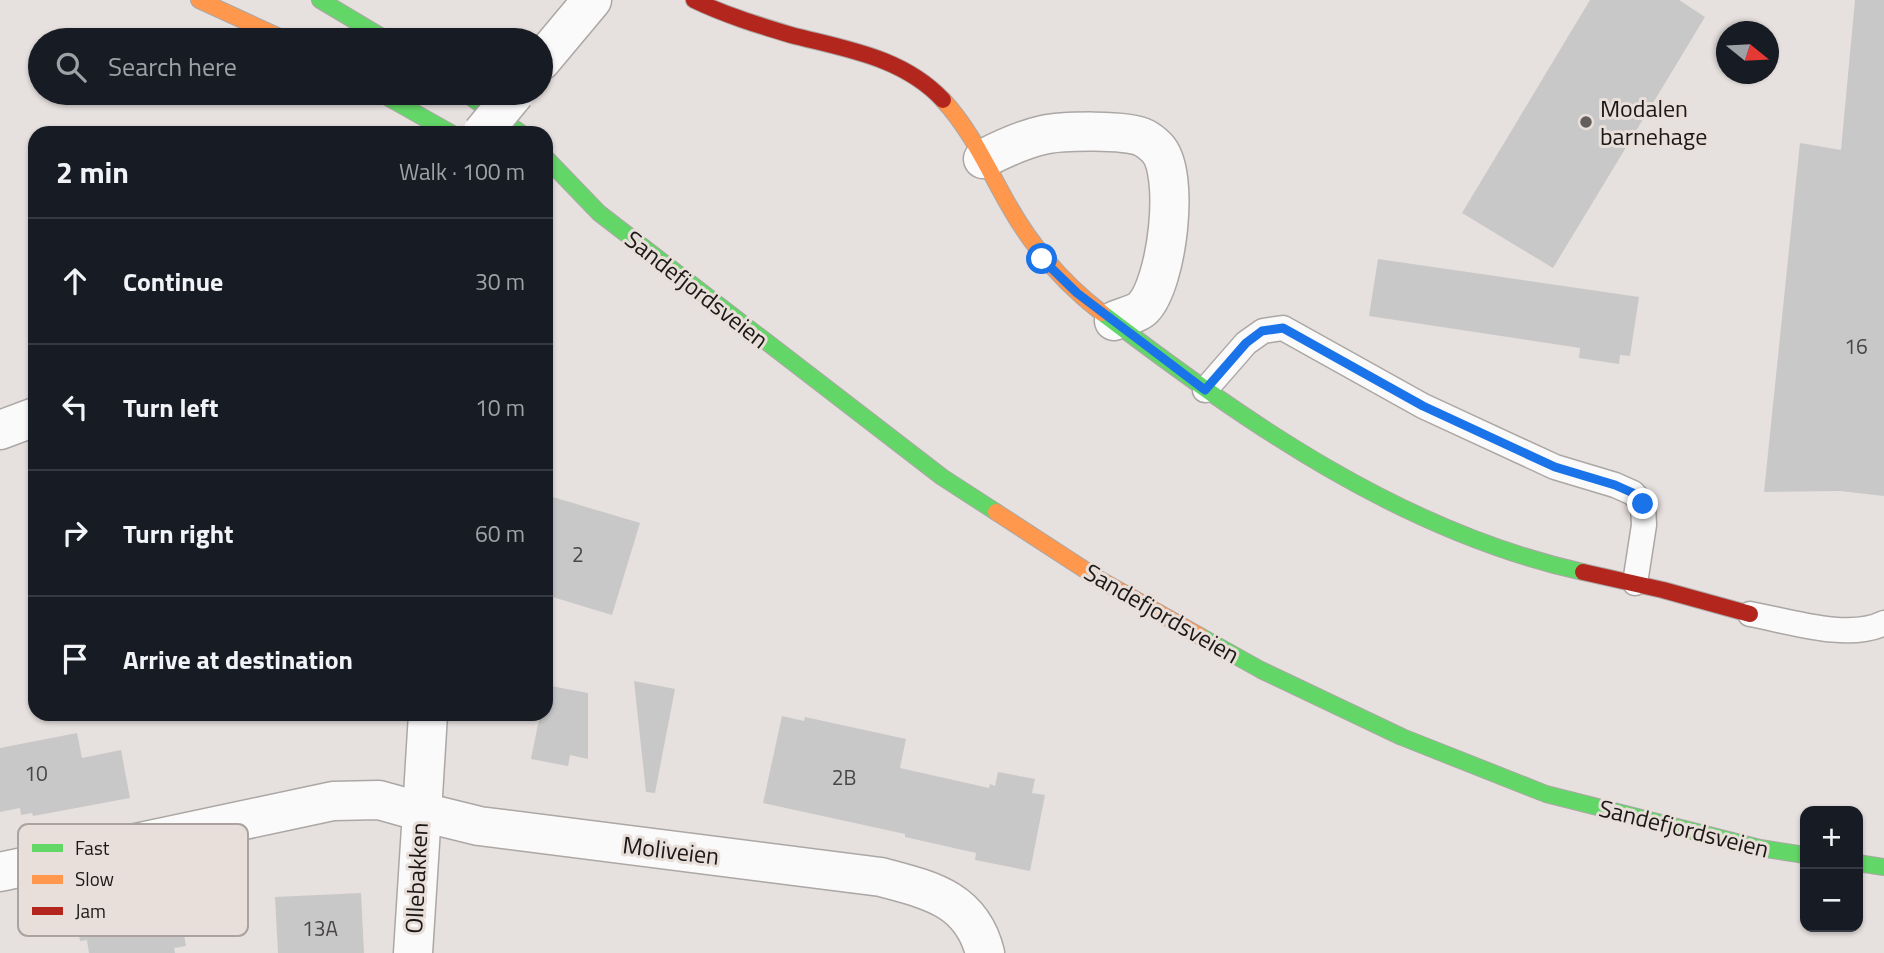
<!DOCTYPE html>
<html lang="en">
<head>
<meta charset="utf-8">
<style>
	body { margin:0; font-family:"Titillium Web",sans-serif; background:#20242c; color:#f1f3f6 }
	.controls { position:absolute; right:21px; bottom:21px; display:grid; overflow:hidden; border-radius:14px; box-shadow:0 2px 5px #0004 }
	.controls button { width:63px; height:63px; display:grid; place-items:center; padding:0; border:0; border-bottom:2px solid #363941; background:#171b24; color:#f1f3f6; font:35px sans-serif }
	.compass { position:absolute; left:1716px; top:21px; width:63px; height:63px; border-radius:50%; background:#171b24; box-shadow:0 2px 5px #0004; rotate:108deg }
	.stop { position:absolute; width:21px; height:21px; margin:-16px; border:5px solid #1a73e8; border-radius:50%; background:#fff }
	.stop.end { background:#1a73e8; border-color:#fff; box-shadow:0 2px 7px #0008 }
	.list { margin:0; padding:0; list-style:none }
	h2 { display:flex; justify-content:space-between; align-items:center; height:91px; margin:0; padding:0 28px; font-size:30px }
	h2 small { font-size:23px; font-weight:400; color:#9ea1a6 }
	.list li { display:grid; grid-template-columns:46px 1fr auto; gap:21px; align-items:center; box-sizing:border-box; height:126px; padding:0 28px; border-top:2px solid #363941 }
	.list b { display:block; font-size:26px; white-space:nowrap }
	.list em { font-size:23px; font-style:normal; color:#9ea1a6 }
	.icon { flex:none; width:38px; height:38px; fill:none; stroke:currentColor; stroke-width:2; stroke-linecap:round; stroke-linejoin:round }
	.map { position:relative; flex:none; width:1884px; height:953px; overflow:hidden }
	.search { position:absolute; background:#171b24; box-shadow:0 2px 5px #0004; left:28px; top:28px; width:525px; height:77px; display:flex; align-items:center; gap:18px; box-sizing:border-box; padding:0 24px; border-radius:38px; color:#9ea1a6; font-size:26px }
	.panel { position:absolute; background:#171b24; box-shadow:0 2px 5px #0004; left:28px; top:126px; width:525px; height:595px; border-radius:21px }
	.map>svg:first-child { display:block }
	.building { fill:#c9c8c8 }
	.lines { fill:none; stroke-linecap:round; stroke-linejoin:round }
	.lane-casing { stroke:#aba7a5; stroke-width:27 }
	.street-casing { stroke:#aba7a5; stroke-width:41 }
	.fast-casing { stroke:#aba7a5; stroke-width:18 }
	.slow-casing { stroke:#aba7a5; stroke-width:18 }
	.jam-casing { stroke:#aba7a5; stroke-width:18 }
	.lane { stroke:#fbfafa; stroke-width:24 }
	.street { stroke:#fbfafa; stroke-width:38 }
	.fast { stroke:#63d668; stroke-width:16 }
	.slow { stroke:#ff974d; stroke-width:16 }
	.jam { stroke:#b3261e; stroke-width:16 }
	.street-bridge-casing { stroke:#aba7a5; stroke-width:41; stroke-linecap:butt }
	.street-bridge { stroke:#fbfafa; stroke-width:38 }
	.route { stroke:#1a73e8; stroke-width:9 }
	.poi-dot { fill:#625e5c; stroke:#e9dfda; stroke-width:2.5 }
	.labels { text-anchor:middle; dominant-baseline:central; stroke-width:6; stroke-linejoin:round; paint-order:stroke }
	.number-label { font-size:21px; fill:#494745 }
	.poi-label { font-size:24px; fill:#1b1816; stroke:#e9dfda; text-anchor:start }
	.street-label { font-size:24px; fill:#1b1816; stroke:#e9dfda }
	.key { fill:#e9dfda; stroke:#aba39f; stroke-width:2 }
	.key-label { font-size:19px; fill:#1b1816 }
</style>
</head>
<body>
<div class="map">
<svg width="1884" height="953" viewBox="0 0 1884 953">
	<rect width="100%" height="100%" fill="#e6e0de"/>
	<g class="building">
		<polygon points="1590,0 1679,0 1705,17 1553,268 1462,213"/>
		<polygon points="1855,0 1884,0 1884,496 1840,491 1764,492 1800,143 1841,150"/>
		<polygon points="1378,259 1639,297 1630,356 1620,355 1619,364 1579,358 1580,348 1369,316"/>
		<polygon points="546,495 640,523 612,615 546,595"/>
		<polygon points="634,681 675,689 655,793 646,792"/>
		<polygon points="546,685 588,693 588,759 570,755 568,766 531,759 540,714 546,714"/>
		<polygon points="782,716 804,721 805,717 906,739 900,768 989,788 990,784 995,786 998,772 1035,779 1032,793 1045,795 1030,871 975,860 976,853 905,837 905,834 763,803"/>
		<polygon points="77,733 82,758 121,750 130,798 33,816 32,813 21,815 20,808 0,812 0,748"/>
		<polygon points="151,879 155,905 178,901 186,946 174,948 175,953 89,953 87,940 80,941 74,907 111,901 108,885"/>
		<polygon points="361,893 364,953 278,953 275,897"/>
	</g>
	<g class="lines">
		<defs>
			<g id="lane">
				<polyline points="1205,390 1246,343 1263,331 1283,328 1423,406 1555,467 1615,485 1633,493 1643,504 1644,525 1635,583"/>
				<path d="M 1750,614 C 1789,621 1849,641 1884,623"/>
			</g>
			<g id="street">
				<polyline points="541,61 592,0"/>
				<path d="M 983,159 C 1002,149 1021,140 1043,135 C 1061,131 1128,129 1144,138 C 1148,140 1154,145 1157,148 C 1181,173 1167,284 1143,308 C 1137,314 1122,317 1114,321"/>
				<polyline points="0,430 35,417"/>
				<path d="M 428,714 L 422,812 L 479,826 L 881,877 C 929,890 971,898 985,953"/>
				<polyline points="0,872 333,801 379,800 422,812 413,953"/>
			</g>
			<g id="fast">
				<polyline points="320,0 387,40"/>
				<polyline points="380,93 451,133"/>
				<polyline points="465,93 521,133"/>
				<polyline points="546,158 599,213 942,477 996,512"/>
				<path d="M 1102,313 C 1247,423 1402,532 1583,572"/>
				<polyline points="1200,636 1261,670 1402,737 1546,794 1760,848 1805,855"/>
				<polyline points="1858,863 1884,867"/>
			</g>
			<g id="slow">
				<polyline points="199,0 286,40"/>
				<path d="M 943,100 C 971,130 988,169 1008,204 C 1032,247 1063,283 1102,313"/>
				<polyline points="996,512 1099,579 1200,636"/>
			</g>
			<g id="jam">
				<path d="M 694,0 C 725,15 758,25 791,35 C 845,49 903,57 943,100"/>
				<polyline points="1583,572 1663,590 1750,614"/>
			</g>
		</defs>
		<use href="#lane" class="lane-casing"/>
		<use href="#street" class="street-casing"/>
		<use href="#fast" class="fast-casing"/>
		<use href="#slow" class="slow-casing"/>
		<use href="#jam" class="jam-casing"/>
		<use href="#lane" class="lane"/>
		<use href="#street" class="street"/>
		<use href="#fast" class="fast"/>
		<use href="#slow" class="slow"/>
		<use href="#jam" class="jam"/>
		<defs>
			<polyline id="street-bridge" points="482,133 515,93"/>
		</defs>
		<use href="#street-bridge" class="street-bridge-casing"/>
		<use href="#street-bridge" class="street-bridge"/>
	</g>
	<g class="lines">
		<polyline class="route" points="1042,259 1077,293 1205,390 1246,343 1262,331 1283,328 1423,406 1555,467 1615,485 1633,493 1643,504"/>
	</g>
	<circle class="poi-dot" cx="1586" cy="122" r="7"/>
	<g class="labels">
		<g class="number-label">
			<text x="1856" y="346">16</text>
			<text x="578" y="554">2</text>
			<text x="36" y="773">10</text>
			<text x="844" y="777">2B</text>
			<text x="320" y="928">13A</text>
		</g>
		<g class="poi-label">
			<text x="1600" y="108">Modalen<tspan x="1600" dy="28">barnehage</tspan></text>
		</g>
		<g class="street-label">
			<text transform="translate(697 289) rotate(38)">Sandefjordsveien</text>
			<text transform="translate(1162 613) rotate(30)">Sandefjordsveien</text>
			<text transform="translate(1684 828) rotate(14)">Sandefjordsveien</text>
			<text transform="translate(671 850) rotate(7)">Moliveien</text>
			<text transform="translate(416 878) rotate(-87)">Ollebakken</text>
		</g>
	</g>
	<rect x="18" y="824" width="230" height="112" rx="10" class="key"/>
	<rect x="32" y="844" width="31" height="8" fill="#63d668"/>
	<rect x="32" y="875" width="31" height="9" fill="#ff974d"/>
	<rect x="32" y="907" width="31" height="8" fill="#b3261e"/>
	<g class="key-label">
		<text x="75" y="855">Fast</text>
		<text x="75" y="886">Slow</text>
		<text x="75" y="918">Jam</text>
	</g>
</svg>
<div class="controls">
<button>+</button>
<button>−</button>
</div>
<svg class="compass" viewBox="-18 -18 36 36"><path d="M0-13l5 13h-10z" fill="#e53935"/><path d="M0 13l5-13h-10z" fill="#9ea1a6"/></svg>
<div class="stop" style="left:1042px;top:259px"></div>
<div class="stop end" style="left:1643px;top:504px"></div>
<div class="search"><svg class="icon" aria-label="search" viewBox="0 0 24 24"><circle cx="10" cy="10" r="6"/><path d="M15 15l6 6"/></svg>Search here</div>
<section class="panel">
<h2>2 min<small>Walk · 100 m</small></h2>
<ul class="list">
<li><svg class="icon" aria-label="ahead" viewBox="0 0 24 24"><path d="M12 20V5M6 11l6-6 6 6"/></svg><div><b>Continue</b></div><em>30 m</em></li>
<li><svg class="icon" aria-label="left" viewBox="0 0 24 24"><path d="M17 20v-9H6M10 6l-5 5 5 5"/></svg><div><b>Turn left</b></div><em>10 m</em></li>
<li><svg class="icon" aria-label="right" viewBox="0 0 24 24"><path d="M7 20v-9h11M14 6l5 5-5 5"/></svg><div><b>Turn right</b></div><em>60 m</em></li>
<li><svg class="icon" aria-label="arrive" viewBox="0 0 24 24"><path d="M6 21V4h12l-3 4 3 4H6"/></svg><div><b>Arrive at destination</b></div></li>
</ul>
</section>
</div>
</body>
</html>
